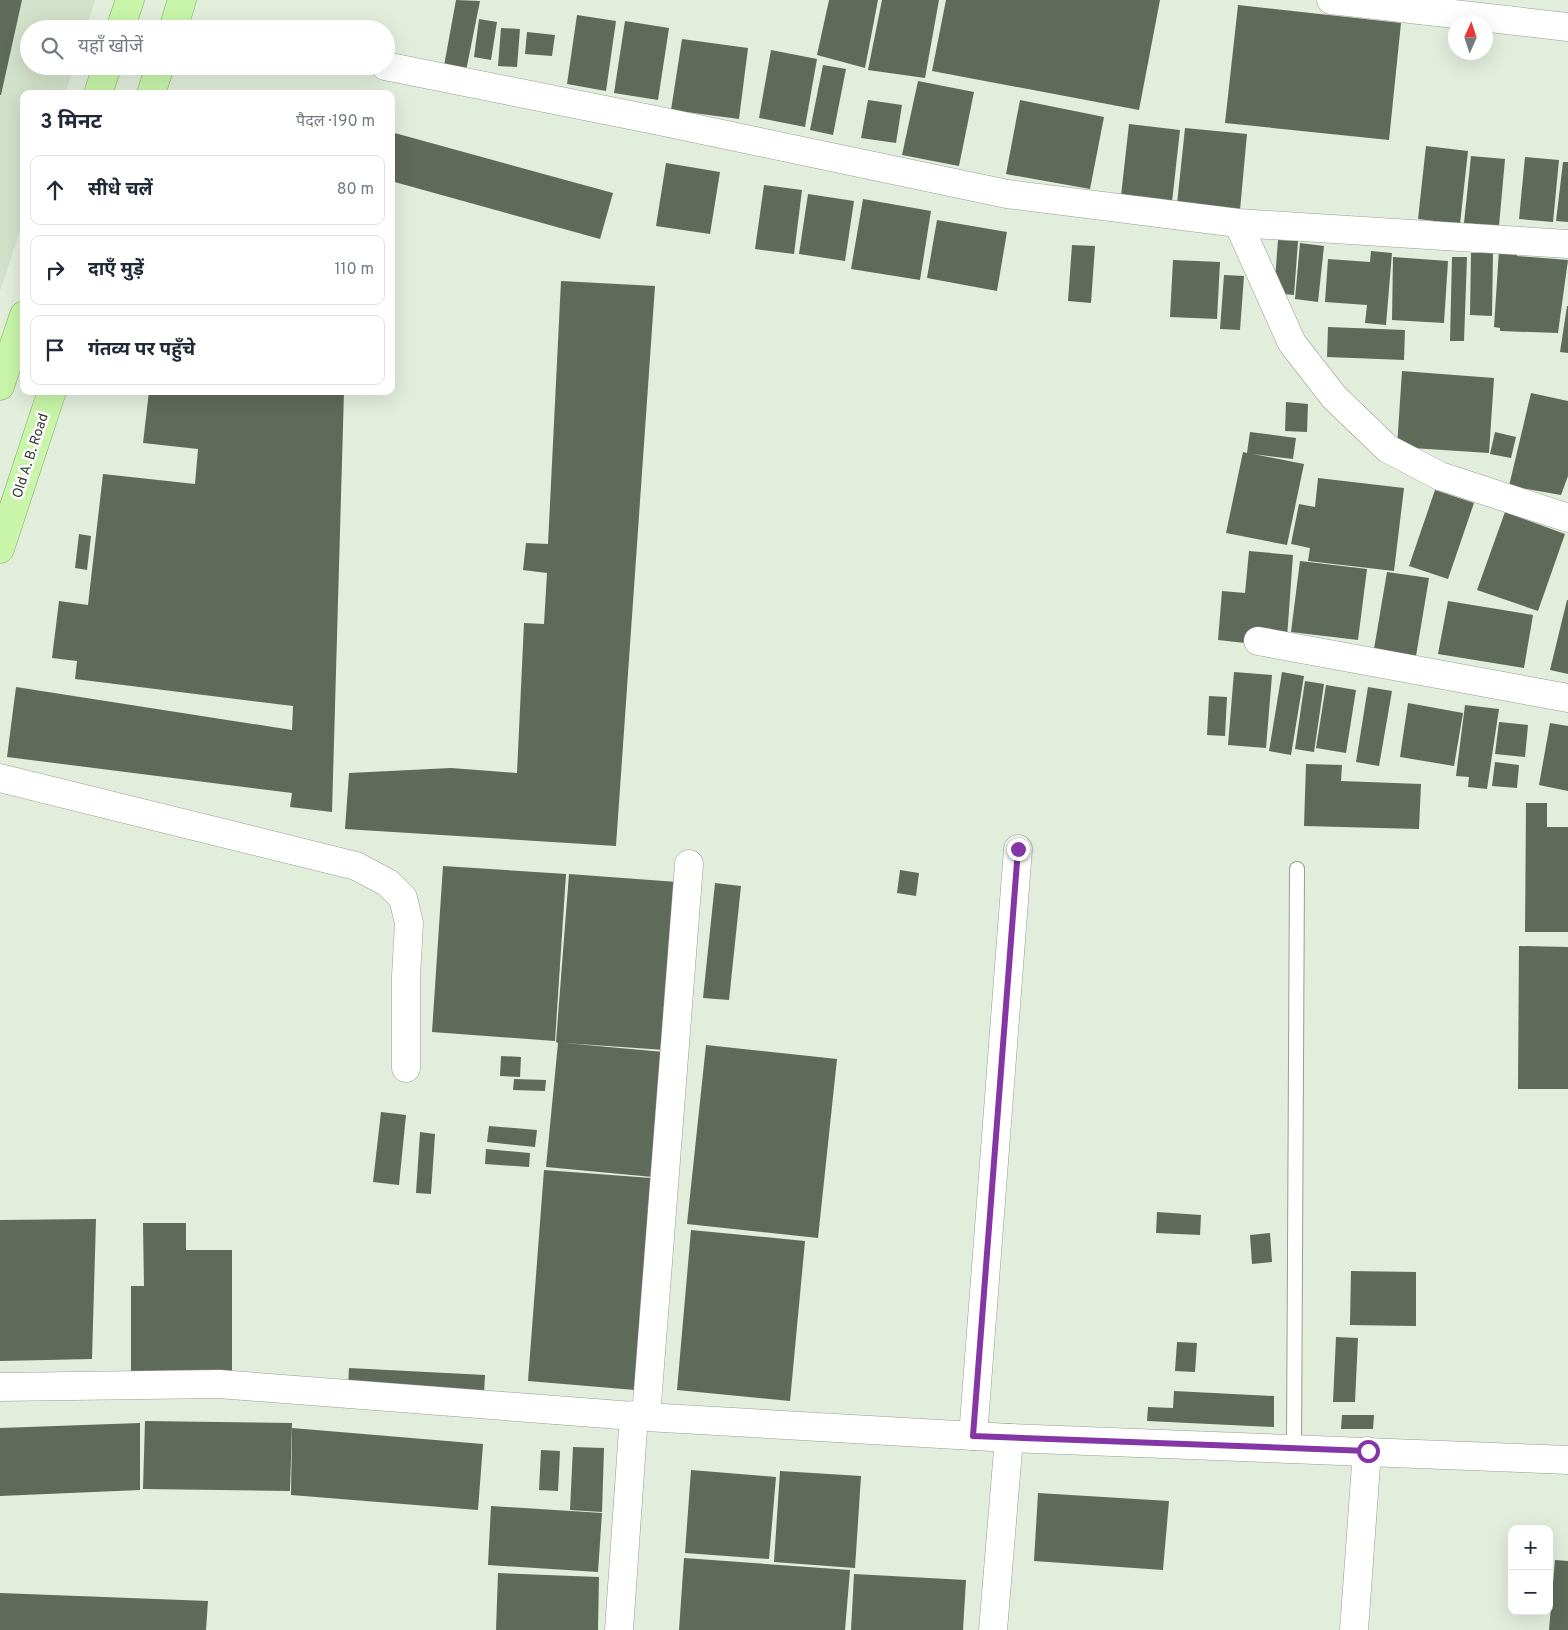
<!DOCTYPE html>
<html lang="hi">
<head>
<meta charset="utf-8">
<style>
	body { margin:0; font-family:Overpass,"Noto Sans Devanagari",sans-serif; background:#f2f2f3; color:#1f2937 }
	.controls { position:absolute; right:15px; bottom:15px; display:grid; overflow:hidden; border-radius:10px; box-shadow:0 5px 20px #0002 }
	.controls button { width:45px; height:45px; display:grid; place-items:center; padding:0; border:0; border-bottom:1px solid #e0e1e3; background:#fff; color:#1f2937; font:25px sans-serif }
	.compass { position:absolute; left:1448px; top:15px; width:45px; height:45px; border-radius:50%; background:#fff; box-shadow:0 5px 20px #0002; rotate:3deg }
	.stop { position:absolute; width:15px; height:15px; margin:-11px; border:4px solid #8536a6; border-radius:50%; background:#fff }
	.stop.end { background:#8536a6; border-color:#fff; box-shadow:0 1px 5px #0008 }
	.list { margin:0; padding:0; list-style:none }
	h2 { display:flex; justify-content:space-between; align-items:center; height:65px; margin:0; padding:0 20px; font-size:21px }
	h2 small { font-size:16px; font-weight:400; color:#747a83 }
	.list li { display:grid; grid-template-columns:32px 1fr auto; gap:15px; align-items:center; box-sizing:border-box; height:70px; margin:0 10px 10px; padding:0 10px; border:1px solid #e0e1e3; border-radius:10px }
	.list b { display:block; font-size:19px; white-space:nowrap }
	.list em { font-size:16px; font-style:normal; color:#747a83 }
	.icon { flex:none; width:28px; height:28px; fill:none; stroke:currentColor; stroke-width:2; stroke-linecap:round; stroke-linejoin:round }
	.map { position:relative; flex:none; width:1568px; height:1630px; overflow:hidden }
	.search { position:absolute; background:#fff; box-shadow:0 5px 20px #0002; left:20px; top:20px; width:375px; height:55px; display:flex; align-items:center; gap:12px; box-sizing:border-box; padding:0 18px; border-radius:28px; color:#747a83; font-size:19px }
	.panel { position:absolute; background:#fff; box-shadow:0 5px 20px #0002; left:20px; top:90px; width:375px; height:305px; border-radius:10px }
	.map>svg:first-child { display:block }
	.built { fill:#d2e1ca }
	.building { fill:#606a5b }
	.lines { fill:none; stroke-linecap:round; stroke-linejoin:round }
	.service-casing { stroke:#959f8f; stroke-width:16 }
	.minor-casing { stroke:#959f8f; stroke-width:29 }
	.primary-casing { stroke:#7caf5a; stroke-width:29 }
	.service { stroke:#fff; stroke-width:14 }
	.minor { stroke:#fff; stroke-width:28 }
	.primary { stroke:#c8f5a9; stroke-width:28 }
	.route { stroke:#8536a6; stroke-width:6 }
	.labels { text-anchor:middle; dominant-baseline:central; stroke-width:5; stroke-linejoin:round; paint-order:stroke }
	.street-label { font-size:14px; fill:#353932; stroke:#fff }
</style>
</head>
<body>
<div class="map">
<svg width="1568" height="1630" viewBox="0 0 1568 1630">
	<rect width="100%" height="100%" fill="#e2eddc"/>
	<polygon class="built" points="0,0 95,0 86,29 29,29 29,66 74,66 65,94 24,94 24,219 0,291"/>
	<g class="building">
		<polygon points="0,0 22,0 1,95 0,95"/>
		<polygon points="456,0 480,1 466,71 444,66"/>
		<polygon points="829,0 878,0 865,68 817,55"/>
		<polygon points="882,0 939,0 925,78 868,70"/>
		<polygon points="946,0 1160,0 1139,110 932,71"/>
		<polygon points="1238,5 1401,23 1389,140 1225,123"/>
		<polygon points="577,15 616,21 606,91 567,84"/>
		<polygon points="479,19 497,22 491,60 474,57"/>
		<polygon points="625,21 669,28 658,100 614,93"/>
		<polygon points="501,28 520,29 517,67 498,66"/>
		<polygon points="527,32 555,35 552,56 525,54"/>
		<polygon points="682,39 748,48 739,119 671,110"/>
		<polygon points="771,50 817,59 805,127 759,118"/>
		<polygon points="823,65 846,69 833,135 810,130"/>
		<polygon points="918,81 974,92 959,166 902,155"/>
		<polygon points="868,100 902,105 896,143 861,138"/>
		<polygon points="1020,100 1104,117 1090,189 1006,174"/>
		<polygon points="1129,124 1180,130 1172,202 1121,196"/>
		<polygon points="1185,128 1247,134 1240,210 1177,204"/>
		<polygon points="391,132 613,193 600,239 391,181"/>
		<polygon points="1426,146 1468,151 1460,224 1418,219"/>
		<polygon points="1471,156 1505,159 1499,226 1464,223"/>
		<polygon points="1525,157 1559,160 1553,222 1519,219"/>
		<polygon points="1563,162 1568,162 1568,222 1556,221"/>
		<polygon points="666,163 720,172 710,234 656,226"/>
		<polygon points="764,185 802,190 794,254 755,249"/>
		<polygon points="808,194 854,201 845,261 799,254"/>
		<polygon points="863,199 931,211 920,280 851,269"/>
		<polygon points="937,220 1007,232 997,291 927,278"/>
		<polygon points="1278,240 1298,241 1294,295 1274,293"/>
		<polygon points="1300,243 1324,246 1318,302 1295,299"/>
		<polygon points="1072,245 1095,246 1091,303 1068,301"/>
		<polygon points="1499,250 1517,252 1517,256 1568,260 1558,333 1500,331 1500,328 1494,327"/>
		<polygon points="1371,251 1392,253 1386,325 1365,323 1367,305 1325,302 1328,259 1370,262"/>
		<polygon points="1471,253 1493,253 1492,316 1470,315"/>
		<polygon points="1393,257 1448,261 1444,323 1392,320"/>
		<polygon points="1452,257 1467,257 1464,341 1450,341"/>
		<polygon points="1173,260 1220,262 1217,319 1170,317"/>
		<polygon points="1224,275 1244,276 1240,330 1220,329"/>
		<polygon points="561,281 655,286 616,846 345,829 349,773 451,768 517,773 524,623 544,624 547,573 523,570 526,543 548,544"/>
		<polygon points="1567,306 1568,306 1568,353 1560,352"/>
		<polygon points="1328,327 1405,330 1404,360 1327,357"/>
		<polygon points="1402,371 1494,378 1489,453 1397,447"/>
		<polygon points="149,391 344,391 332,812 290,807 292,793 7,757 16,687 292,730 293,706 75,679 77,661 52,658 59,601 88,605 103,474 195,484 198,449 143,443"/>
		<polygon points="1531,393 1568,401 1568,476 1561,495 1509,486"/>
		<polygon points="1286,402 1308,404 1307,432 1285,431"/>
		<polygon points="1250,432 1296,438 1293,459 1253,454 1304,464 1287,545 1226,533 1243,452 1247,453"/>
		<polygon points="1495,432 1516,437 1511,458 1490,454"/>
		<polygon points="1318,478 1404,488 1394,571 1308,561 1310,548 1291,544 1299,504 1315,507"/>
		<polygon points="1435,490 1474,503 1448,579 1409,566"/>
		<polygon points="1505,512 1565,534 1538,611 1477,590"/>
		<polygon points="79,534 91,536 87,570 75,568"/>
		<polygon points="1249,551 1293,555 1287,638 1245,634 1245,643 1218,640 1222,591 1245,593"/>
		<polygon points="1300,561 1367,569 1358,640 1291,632"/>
		<polygon points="1387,572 1429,578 1415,662 1373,655"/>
		<polygon points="1567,600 1568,600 1568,674 1550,670"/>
		<polygon points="1448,601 1533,615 1524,668 1438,654"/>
		<polygon points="1234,672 1272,675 1266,748 1228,745"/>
		<polygon points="1282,672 1304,676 1291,755 1269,751"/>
		<polygon points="1305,681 1324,684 1314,752 1295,749"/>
		<polygon points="1326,685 1356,690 1346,753 1316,748"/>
		<polygon points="1368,687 1392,691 1379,766 1356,762"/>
		<polygon points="1209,696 1227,697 1225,736 1207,735"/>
		<polygon points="1408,703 1463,713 1454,766 1400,757"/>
		<polygon points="1465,705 1499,709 1487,789 1468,787 1469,777 1456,776"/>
		<polygon points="1499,722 1528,725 1525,757 1495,754"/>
		<polygon points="1550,723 1568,726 1568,791 1539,785"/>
		<polygon points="1495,762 1519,765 1517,788 1492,786"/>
		<polygon points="1306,764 1342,765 1341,781 1421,784 1419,829 1304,826"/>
		<polygon points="1526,803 1547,803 1547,827 1568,827 1568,932 1525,932"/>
		<polygon points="443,866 566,874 555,1041 432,1032"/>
		<polygon points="900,870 919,873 916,896 897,893"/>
		<polygon points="569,874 677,882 665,1050 564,1043 664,1052 653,1177 546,1167 558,1043 556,1042"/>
		<polygon points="715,883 741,886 729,1000 703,998"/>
		<polygon points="1519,946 1568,947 1568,1089 1518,1089"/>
		<polygon points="706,1045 837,1059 818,1238 687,1224"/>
		<polygon points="501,1056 521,1057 520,1077 500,1076"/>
		<polygon points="514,1079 546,1080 545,1091 513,1090"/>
		<polygon points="381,1112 406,1115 399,1185 373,1182"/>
		<polygon points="489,1126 537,1130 535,1147 487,1142"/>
		<polygon points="420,1132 435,1134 431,1194 416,1193"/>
		<polygon points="486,1149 530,1153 529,1167 485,1164"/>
		<polygon points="544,1170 651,1178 635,1390 528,1381"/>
		<polygon points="1157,1212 1201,1215 1200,1235 1156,1233"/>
		<polygon points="96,1219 92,1359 0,1361 0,1220"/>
		<polygon points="143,1223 186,1223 186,1250 232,1250 232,1378 131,1376 131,1286 144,1286"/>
		<polygon points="691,1230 805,1241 790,1401 677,1390"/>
		<polygon points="1270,1233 1272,1262 1252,1264 1250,1235"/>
		<polygon points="1351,1271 1416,1272 1416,1326 1350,1325"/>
		<polygon points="1336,1337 1358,1338 1355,1402 1333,1402"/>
		<polygon points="1177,1342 1197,1343 1195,1372 1175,1371"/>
		<polygon points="349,1368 485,1375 484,1394 348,1388"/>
		<polygon points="1174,1391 1274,1396 1274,1427 1147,1421 1148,1407 1173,1408"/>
		<polygon points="1342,1415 1374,1415 1373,1429 1341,1429"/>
		<polygon points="145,1421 292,1423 290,1491 143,1489"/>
		<polygon points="140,1423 140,1490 0,1496 0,1428"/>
		<polygon points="292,1428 483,1444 478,1510 291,1495"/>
		<polygon points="573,1447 604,1448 602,1512 570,1510"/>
		<polygon points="541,1450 560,1451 558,1491 539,1490"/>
		<polygon points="691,1470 776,1477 769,1559 685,1553"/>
		<polygon points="780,1471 861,1476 855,1568 774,1562"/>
		<polygon points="1038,1493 1169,1501 1163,1570 1034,1561"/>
		<polygon points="491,1506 602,1513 598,1572 488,1565"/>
		<polygon points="684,1558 850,1570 845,1630 679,1630"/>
		<polygon points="1555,1560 1568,1561 1568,1630 1549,1630"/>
		<polygon points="498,1573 599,1577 598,1630 496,1630"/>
		<polygon points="854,1574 966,1580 963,1630 851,1630"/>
		<polygon points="0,1593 208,1601 206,1630 0,1630"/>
	</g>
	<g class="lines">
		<defs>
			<polyline id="service" points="1294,1448 1297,869"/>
			<g id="minor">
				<polyline points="1331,0 1568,27"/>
				<polyline points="385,66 655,120 1007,194 1238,223 1568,244"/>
				<polyline points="1238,223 1292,343 1334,397 1388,449 1440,476 1568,518"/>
				<polyline points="1258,641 1568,698"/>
				<polyline points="0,778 356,866 388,883 403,898 409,923 406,976 406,1068"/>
				<polyline points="0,1387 219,1384 646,1417 1009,1438 1568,1460"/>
				<polyline points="646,1417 689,864"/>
				<polyline points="973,1436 1018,849"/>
				<polyline points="619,1630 634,1415"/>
				<polyline points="993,1630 1009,1438"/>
				<polyline points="1354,1630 1367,1451"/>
			</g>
			<g id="primary">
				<polyline points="120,29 130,0"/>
				<polyline points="173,29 182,0"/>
				<polyline points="98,94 107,66"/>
				<polyline points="151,94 160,66"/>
				<polyline points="0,386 24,315"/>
				<polyline points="0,549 52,391"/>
			</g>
		</defs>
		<use href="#service" class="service-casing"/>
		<use href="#minor" class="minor-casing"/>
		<use href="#primary" class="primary-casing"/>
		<use href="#service" class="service"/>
		<use href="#minor" class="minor"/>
		<use href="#primary" class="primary"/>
	</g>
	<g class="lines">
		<polyline class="route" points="1018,849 973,1436 1368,1451"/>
	</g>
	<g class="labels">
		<g class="street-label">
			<text transform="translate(31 456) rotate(-72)">Old A. B. Road</text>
		</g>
	</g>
</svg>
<div class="controls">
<button>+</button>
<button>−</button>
</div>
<svg class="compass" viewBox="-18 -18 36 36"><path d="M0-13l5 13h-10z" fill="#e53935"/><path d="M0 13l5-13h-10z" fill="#747a83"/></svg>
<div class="stop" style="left:1368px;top:1451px"></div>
<div class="stop end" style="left:1018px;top:849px"></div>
<div class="search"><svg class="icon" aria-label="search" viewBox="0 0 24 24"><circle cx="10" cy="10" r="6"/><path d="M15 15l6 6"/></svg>यहाँ खोजें</div>
<section class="panel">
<h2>3 मिनट<small>पैदल · 190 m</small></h2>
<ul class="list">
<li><svg class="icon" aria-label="ahead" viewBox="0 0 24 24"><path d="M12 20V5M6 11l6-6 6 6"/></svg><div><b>सीधे चलें</b></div><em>80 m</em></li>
<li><svg class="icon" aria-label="right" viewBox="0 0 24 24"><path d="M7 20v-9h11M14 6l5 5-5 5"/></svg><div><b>दाएँ मुड़ें</b></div><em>110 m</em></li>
<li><svg class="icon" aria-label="arrive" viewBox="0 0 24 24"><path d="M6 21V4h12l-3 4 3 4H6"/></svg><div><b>गंतव्य पर पहुँचे</b></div></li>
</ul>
</section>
</div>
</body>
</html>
